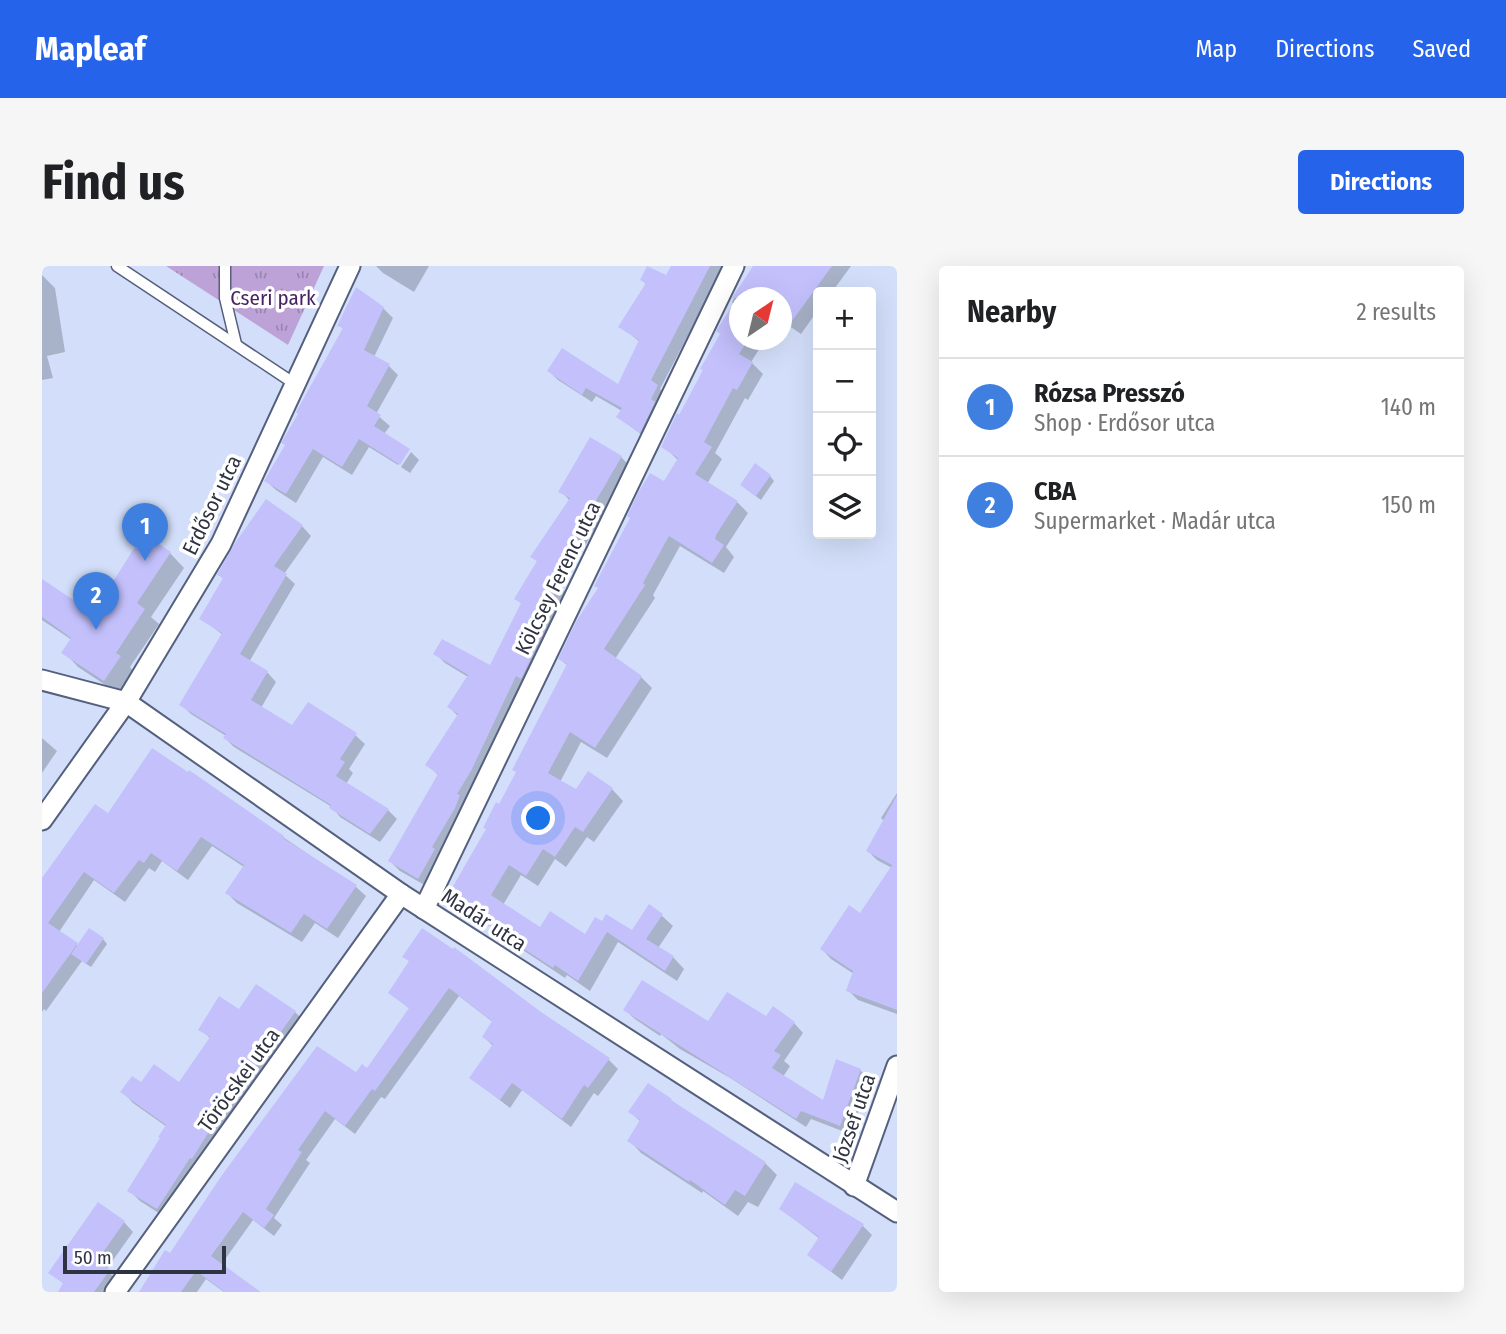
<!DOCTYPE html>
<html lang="en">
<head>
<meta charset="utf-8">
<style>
	body { margin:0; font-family:"Fira Sans Condensed",sans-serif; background:#f6f6f6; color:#202124 }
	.controls { position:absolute; right:21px; top:21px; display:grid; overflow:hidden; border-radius:7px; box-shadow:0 7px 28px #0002 }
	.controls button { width:63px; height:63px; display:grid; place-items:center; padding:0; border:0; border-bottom:2px solid #e0e0e0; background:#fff; color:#202124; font:35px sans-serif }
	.compass { position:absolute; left:687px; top:21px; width:63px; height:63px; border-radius:50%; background:#fff; box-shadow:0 7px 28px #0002; rotate:35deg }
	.scale { position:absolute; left:21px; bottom:18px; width:163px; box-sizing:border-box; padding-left:7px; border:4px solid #2e3341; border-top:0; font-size:19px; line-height:24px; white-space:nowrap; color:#2e3341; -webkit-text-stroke:5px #fff; paint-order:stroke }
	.you { position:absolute; left:497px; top:553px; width:24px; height:24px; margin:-18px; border:5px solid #fff; border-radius:50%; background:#1a73e8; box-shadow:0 0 0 10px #1a73e833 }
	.badge { display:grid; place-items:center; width:46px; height:46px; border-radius:50%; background:#2563eb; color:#fff; font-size:23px; font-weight:700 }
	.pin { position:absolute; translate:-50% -58px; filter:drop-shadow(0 2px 4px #0008) }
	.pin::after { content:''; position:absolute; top:37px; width:24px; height:21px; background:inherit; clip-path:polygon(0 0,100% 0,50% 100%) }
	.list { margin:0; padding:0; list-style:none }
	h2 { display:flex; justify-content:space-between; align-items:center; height:91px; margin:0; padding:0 28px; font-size:30px }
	h2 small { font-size:23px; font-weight:400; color:#757577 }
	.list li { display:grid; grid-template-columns:46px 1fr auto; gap:21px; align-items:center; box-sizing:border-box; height:98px; padding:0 28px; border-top:2px solid #e0e0e0 }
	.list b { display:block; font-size:26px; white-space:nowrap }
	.list p { margin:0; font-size:23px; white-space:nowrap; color:#757577 }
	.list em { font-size:23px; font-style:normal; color:#757577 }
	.icon { flex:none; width:38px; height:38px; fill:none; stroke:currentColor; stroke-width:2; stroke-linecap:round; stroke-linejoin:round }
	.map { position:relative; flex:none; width:855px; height:1026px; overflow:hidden; border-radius:7px }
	header { display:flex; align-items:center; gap:42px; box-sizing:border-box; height:98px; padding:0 35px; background:#2563eb; color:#fff }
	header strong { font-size:33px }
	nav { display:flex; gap:38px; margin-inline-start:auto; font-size:24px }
	.intro { display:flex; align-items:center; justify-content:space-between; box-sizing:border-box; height:168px; padding:0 42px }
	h1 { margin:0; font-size:49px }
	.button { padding:18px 32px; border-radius:7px; background:#2563eb; color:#fff; font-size:24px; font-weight:700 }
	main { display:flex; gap:42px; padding:0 42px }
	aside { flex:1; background:#fff; border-radius:7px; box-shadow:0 7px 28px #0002 }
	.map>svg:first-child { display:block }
	.park { fill:url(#park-tufts) }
	.shadow { fill:#0003 }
	.building { fill:#c3c0fc }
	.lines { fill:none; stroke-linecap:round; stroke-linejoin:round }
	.service-casing { stroke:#54607d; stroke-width:13 }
	.minor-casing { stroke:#54607d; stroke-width:23 }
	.service { stroke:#fff; stroke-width:10 }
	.minor { stroke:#fff; stroke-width:19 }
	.labels { text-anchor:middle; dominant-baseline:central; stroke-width:7; stroke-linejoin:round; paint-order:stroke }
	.park-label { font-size:21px; fill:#472263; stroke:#fff }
	.street-label { font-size:21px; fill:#2e3341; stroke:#fff }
</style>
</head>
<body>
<header>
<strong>Mapleaf</strong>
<nav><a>Map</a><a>Directions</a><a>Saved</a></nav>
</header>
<div class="intro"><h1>Find us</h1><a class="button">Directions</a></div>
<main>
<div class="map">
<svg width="855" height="1026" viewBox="0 0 855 1026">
	<defs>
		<pattern id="park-tufts" width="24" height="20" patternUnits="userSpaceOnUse" patternTransform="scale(1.75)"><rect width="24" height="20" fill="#bda2d7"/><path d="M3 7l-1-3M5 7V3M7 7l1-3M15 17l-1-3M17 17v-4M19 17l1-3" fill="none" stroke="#9a85b0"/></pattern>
	</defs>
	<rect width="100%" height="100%" fill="#d3dffa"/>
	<polygon class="park" points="124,0 282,0 246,79"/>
	<g class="shadow">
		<polygon points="334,0 387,0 372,26 341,7"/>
		<polygon points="631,0 682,0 618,123 624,129 608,175 576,151 580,145 554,130 550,136 516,114 507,105 576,120 598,76 579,61 605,19 600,14 625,11"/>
		<polygon points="713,0 809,0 790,26 776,26 776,44 759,68 740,55 740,32 698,32 698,74 723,74 709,96 721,108 706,134 703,132 673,187 680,193 665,218 695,236 706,247 684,281 692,291 682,307 638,280 611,329 613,332 573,393 599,411 610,422 565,492 539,476 518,516 534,526 547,507 570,523 581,535 552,576 545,571 524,601 513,593 496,620 479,609 461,639 498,663 543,671 554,654 590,666 619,649 631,660 616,682 631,691 642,703 635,715 576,676 548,725 525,709 523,712 458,669 446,658 448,656 420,640 408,629 458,541 526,400 518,393 636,194 621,180 638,151 679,68 692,39 690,36 693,30"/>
		<polygon points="0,9 13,22 23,86 5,90 11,112 0,114"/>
		<polygon points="341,42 351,52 332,91 347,100 356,109 334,148 348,160 342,168 366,184 356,199 327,181 310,209 281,191 254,237 234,224 224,215 245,180 302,64 298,59"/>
		<polygon points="369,186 377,194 368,207 359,201"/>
		<polygon points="579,191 589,201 519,321 526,329 502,370 510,378 386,621 358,605 348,595 397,510 386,499 417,451 407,441 426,411 403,397 394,388 449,402 480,338 475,333 496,296 490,290 528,235 519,225"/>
		<polygon points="728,210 732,215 719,234 704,223"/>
		<polygon points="260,260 269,270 242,308 253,318 207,396 225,406 234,416 219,442 251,461 313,469 323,478 307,503 311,507 304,518 346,544 355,553 338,576 298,551 290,541 192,481 183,472 184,470 149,448 140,439 181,369 159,352 182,314 177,308"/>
		<polygon points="128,287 142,302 109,351 117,358 88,401 92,406 77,428 36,401 22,386 30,374 0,354 0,314 51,349"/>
		<polygon points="0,472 15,485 0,507"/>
		<polygon points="855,527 855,748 816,734 806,724 812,708 789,693 780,683 819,649 850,602 835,594 826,585 842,555 839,552"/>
		<polygon points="67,550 241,571 313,620 324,630 296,672 273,657 260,676 195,637 185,627 202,601 170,580 146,614 120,595 113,606 107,602 83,636 52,614 17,666 37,680 61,673 65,678 49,701 40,695 4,745 2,743 0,746 0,613"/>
		<polygon points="363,691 498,747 567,794 576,803 556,830 552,827 529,861 480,824 468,842 429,812 451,780 442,771 452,757 417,730 343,833 339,831 313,868 293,853 264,894 268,897 232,952 240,959 232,970 211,954 179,999 216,1026 182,1026 164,1013 155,1026 99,1026 129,990 314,809 325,804 368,743 348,727 368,696"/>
		<polygon points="583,744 667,757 725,753 752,757 761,767 742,795 748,800 741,811 782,836 818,804 828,814 808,868 769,853 764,861 690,813 638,783 619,768 618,770 593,753"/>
		<polygon points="197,745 253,746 264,757 126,953 98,935 87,924 125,861 91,837 81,826 99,819 137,818 169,773 158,763"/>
		<polygon points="588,846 723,897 735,909 716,941 706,936 696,950 661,925 660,927 599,887 587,874 599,856"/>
		<polygon points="739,943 821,960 830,969 800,1014 767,989 778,973"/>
		<polygon points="82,956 91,966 64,1004 72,1011 62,1026 18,1026 23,1019 9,1006"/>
	</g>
	<g class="building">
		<polygon points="605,0 624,9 629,0 668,0 609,114 616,119 609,133 613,136 598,167 574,151 580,142 544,122 540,129 505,105 520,82 576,118 597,74 576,61 604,17 598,14"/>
		<polygon points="711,0 790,0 739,70 739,32 697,32 697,74 706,74 697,88 711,96 695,124 691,122 662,176 670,181 653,208 696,235 674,269 673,273 682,279 670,297 627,270 601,317 603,319 562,383 600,410 553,482 528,466 506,507 534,523 546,505 571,522 541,566 533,561 513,591 501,583 484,610 467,599 449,629 498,661 508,645 543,668 553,651 560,655 564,648 590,664 607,638 621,648 604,673 632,690 623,705 565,666 536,715 513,699 511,702 444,658 448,652 406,629 444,563 441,562 454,536 457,538 474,506 470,504 525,398 516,393 535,354 556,322 552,320 588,252 585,250 597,225 608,207 622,215 636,192 619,181 635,147 637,149 661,104 658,103 678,68 674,65 695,32 690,32 692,29"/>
		<polygon points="314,21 342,41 322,84 348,98 325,140 339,149 332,160 368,183 358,199 317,173 300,201 271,183 244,228 222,215 243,179 239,177 256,148 254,146 301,62 295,60"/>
		<polygon points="548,171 580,190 509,312 518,318 492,362 501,367 479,413 474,410 429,505 415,528 418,529 413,542 390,581 393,583 376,613 346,595 396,508 383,499 416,448 405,441 426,409 391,388 400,373 448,399 479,337 472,333 495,295 488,291 528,232 516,226"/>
		<polygon points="713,197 729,209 714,230 698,219"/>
		<polygon points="224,233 261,259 232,300 245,308 198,388 226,405 209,434 250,459 266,436 315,467 298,493 303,496 294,510 347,543 328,568 287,542 289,539 181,472 184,468 137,439 180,367 157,353 181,312 175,309 193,277"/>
		<polygon points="111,274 129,286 95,337 103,343 74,387 79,390 62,415 19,387 29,372 0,351 0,313 51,347 93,281 102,287"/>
		<polygon points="110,482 146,506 147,504 242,570 241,572 315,619 285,663 262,648 249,667 183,627 202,599 159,571 135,605 109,587 102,597 97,594 72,627 42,606 6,657 36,677 0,727 0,612 53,538 66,547"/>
		<polygon points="855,529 855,744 804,725 811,705 778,683 807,639 818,647 850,599 824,585"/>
		<polygon points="47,662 62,672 44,698 29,688"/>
		<polygon points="380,662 411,683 412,681 499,746 568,792 546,822 542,819 520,853 470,817 458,834 427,812 451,778 440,771 450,755 407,722 333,825 330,823 303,860 283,845 256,884 260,886 224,943 232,949 222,962 201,946 169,990 219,1026 183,1026 154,1005 139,1026 97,1026 123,984 128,987 180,909 275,780 314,806 320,798 325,802 367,742 346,727 367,695 360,691"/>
		<polygon points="600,714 666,755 685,726 724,750 731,740 753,756 732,785 739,789 730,802 781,834 794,793 819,803 798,860 759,845 754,853 581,744"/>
		<polygon points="214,718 254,745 168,864 150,893 148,892 115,943 85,925 118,872 116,871 124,859 78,826 90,810 99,816 112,798 137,816 168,771 156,764 177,730 197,743"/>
		<polygon points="606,817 630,833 629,834 724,896 703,930 693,924 683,939 648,914 647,916 585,875 598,854 586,846"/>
		<polygon points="753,916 822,958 789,1006 765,989 777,971 737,943"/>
		<polygon points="56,936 83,955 55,995 68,1004 52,1026 16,1026 21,1017 6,1007"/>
	</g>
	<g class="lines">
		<defs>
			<g id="service">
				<polyline points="75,0 253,118"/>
				<polyline points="183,0 183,32 194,78"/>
			</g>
			<g id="minor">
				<polyline points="0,414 84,436 359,628 855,946"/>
				<polyline points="0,554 84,436 179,278 308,0"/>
				<polyline points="382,643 692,0"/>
				<polyline points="812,920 855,800"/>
				<polyline points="73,1026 359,628"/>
			</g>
		</defs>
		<use href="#service" class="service-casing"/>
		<use href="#minor" class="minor-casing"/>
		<use href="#service" class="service"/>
		<use href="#minor" class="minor"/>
	</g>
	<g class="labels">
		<g class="park-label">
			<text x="231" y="32">Cseri park</text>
		</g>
		<g class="street-label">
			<text transform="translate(170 239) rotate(-64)">Erdősor utca</text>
			<text transform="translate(516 312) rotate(-64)">Kölcsey Ferenc utca</text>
			<text transform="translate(442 654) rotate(33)">Madár utca</text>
			<text transform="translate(197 814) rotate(-54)">Töröcskei utca</text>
			<text transform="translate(812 852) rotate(-71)">József utca</text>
		</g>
	</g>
</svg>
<div class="controls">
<button>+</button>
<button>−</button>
<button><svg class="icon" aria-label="locate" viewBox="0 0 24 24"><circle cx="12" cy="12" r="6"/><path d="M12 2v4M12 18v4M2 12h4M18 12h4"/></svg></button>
<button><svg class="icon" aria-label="layers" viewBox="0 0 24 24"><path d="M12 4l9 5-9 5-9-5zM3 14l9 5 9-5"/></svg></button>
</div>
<svg class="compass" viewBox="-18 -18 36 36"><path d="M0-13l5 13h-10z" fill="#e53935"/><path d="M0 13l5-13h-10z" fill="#757577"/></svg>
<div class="scale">50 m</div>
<div class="you"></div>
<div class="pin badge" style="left:103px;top:295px;background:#3f7fe0">1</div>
<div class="pin badge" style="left:54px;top:364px;background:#3f7fe0">2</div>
</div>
<aside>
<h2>Nearby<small>2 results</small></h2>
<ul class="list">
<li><span class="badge" style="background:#3f7fe0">1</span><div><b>Rózsa Presszó</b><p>Shop · Erdősor utca</p></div><em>140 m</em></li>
<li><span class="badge" style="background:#3f7fe0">2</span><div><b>CBA</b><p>Supermarket · Madár utca</p></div><em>150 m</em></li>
</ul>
</aside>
</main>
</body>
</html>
